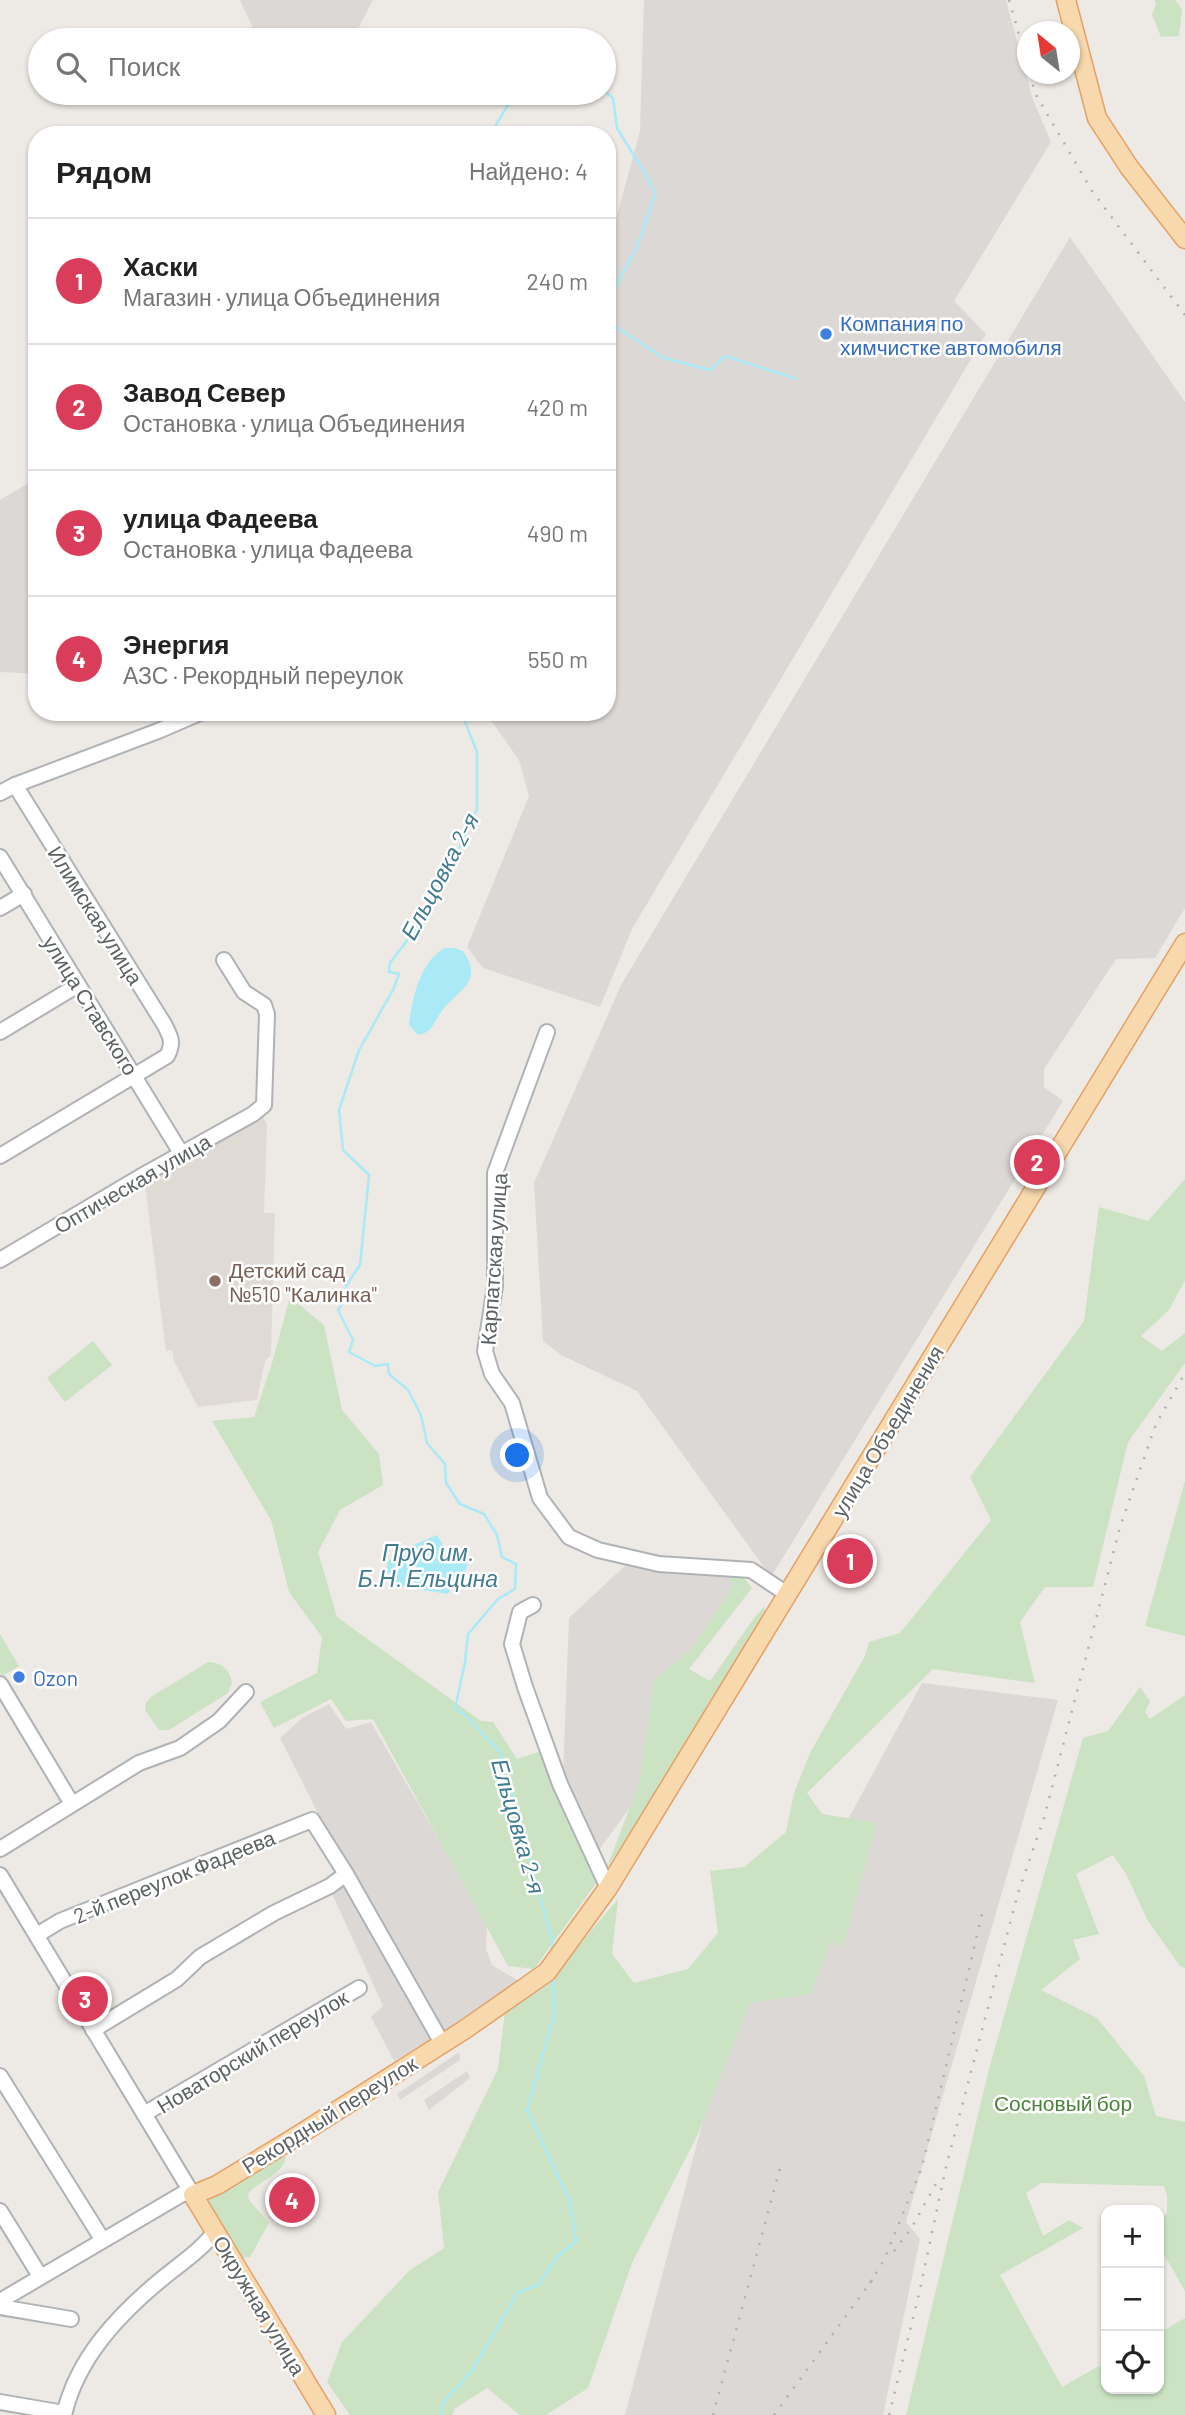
<!DOCTYPE html>
<html lang="ru">
<head>
<meta charset="utf-8">
<style>
	body { margin:0; font-family:Barlow,sans-serif; background:#f6f6f6; color:#222 }
	.controls { position:absolute; right:21px; bottom:21px; display:grid; overflow:hidden; border-radius:14px; box-shadow:0 2px 5px #0004 }
	.controls button { width:63px; height:63px; display:grid; place-items:center; padding:0; border:0; border-bottom:2px solid #e0e0e0; background:#fff; color:#222; font:35px sans-serif }
	.compass { position:absolute; left:1017px; top:21px; width:63px; height:63px; border-radius:50%; background:#fff; box-shadow:0 2px 5px #0004; rotate:330deg }
	.you { position:absolute; left:518px; top:1456px; width:24px; height:24px; margin:-18px; border:5px solid #fff; border-radius:50%; background:#1a73e8; box-shadow:0 0 0 10px #1a73e833 }
	.badge { display:grid; place-items:center; width:46px; height:46px; border-radius:50%; background:#da3d5a; color:#fff; font-size:23px; font-weight:700 }
	.pin { position:absolute; translate:-50% -50%; border:4px solid #fff; box-shadow:0 2px 7px #0006 }
	.list { margin:0; padding:0; list-style:none }
	h2 { display:flex; justify-content:space-between; align-items:center; height:91px; margin:0; padding:0 28px; font-size:30px }
	h2 small { font-size:23px; font-weight:400; color:#767676 }
	.list li { display:grid; grid-template-columns:46px 1fr auto; gap:21px; align-items:center; box-sizing:border-box; height:126px; padding:0 28px; border-top:2px solid #e0e0e0 }
	.list b { display:block; font-size:26px; white-space:nowrap }
	.list p { margin:0; font-size:23px; white-space:nowrap; color:#767676 }
	.list em { font-size:23px; font-style:normal; color:#767676 }
	.icon { flex:none; width:38px; height:38px; fill:none; stroke:currentColor; stroke-width:2; stroke-linecap:round; stroke-linejoin:round }
	.map { position:relative; flex:none; width:1185px; height:2415px; overflow:hidden }
	.search { position:absolute; background:#fff; box-shadow:0 2px 5px #0004; left:28px; top:28px; width:588px; height:77px; display:flex; align-items:center; gap:18px; box-sizing:border-box; padding:0 24px; border-radius:38px; color:#767676; font-size:26px }
	.panel { position:absolute; background:#fff; box-shadow:0 2px 5px #0004; left:28px; top:126px; width:588px; height:595px; border-radius:28px }
	.map>svg:first-child { display:block }
	.industrial { fill:#dcd8d6 }
	.education { fill:#e0dad5 }
	.green { fill:#cbe3c3 }
	.water { fill:#aaeaf7 }
	.lines { fill:none; stroke-linecap:round; stroke-linejoin:round }
	.stream { stroke:#aaeaf7; stroke-width:2.5 }
	.minor-casing { stroke:#afb3b5; stroke-width:18 }
	.major-casing { stroke:#e5a065; stroke-width:21 }
	.minor { stroke:#fff; stroke-width:14 }
	.major { stroke:#f8d9ae; stroke-width:18 }
	.rail { stroke:#b0b1b1; stroke-width:2.5; stroke-dasharray:2 9; stroke-linecap:butt }
	.shop-dot { fill:#3f7fe0; stroke:#fff; stroke-width:2.5 }
	.education-dot { fill:#8d6e63; stroke:#fff; stroke-width:2.5 }
	.labels { text-anchor:middle; dominant-baseline:central; stroke-width:5; stroke-linejoin:round; paint-order:stroke }
	.shop-label { font-size:21px; fill:#366cbe; stroke:#fff; text-anchor:start }
	.street-label { font-size:21px; fill:#5c6163; stroke:#fff }
	.education-label { font-size:21px; fill:#785e54; stroke:#fff; text-anchor:start }
	.park-label { font-size:21px; fill:#4b823d; stroke:#fff }
	.water-label { font-size:23px; font-style:italic; fill:#407b8f; stroke:#fff }
</style>
</head>
<body>
<div class="map">
<svg width="1185" height="2415" viewBox="0 0 1185 2415">
	<rect width="100%" height="100%" fill="#ede9e4"/>
	<g class="industrial">
		<polygon points="240,0 373,0 352,40 258,40"/>
		<polygon points="644,0 1006,0 1033,100 1051,142 954,301 986,334 632,929 600,1007 483,968 467,947 529,796 519,760 485,712 607,712 607,243 615,223 640,131"/>
		<polygon points="1070,237 1185,402 1185,908 1155,958 1116,959 1044,1069 1044,1087 1063,1101 771,1577 637,1391 561,1355 543,1341 534,1183 621,985"/>
		<polygon points="37,478 37,674 0,672 0,500"/>
		<polygon points="627,1564 665,1570 731,1575 740,1585 704,1641 658,1680 640,1794 598,1851 563,1776 569,1618"/>
		<polygon points="922,1683 1058,1700 906,2222 920,2239 883,2415 625,2415 721,2053"/>
		<polygon points="329,1704 346,1729 371,1722 487,1923 486,1949 492,1965 519,1981 490,2005 394,2061 371,2017 383,2006 331,1891 349,1875 280,1738 302,1718"/>
		<polygon points="459,2052 460,2060 400,2100 397,2094"/>
		<polygon points="467,2071 470,2078 429,2110 424,2100"/>
	</g>
	<polygon class="education" points="254,1115 263,1117 267,1124 264,1213 275,1213 271,1355 265,1361 257,1400 198,1407 174,1361 172,1350 166,1351 144,1177"/>
	<g class="green">
		<polygon points="1154,0 1175,0 1182,9 1179,36 1161,37 1152,14 1156,4"/>
		<polygon points="1185,1179 1185,1280 1169,1310 1141,1336 1162,1351 1185,1333 1185,1363 1128,1442 1093,1587 1045,1587 1020,1622 1035,1683 933,1669 807,1793 822,1814 877,1823 843,1947 831,1941 811,1994 750,2003 697,2136 632,2263 588,2388 546,2415 520,2415 487,2388 454,2409 453,2415 350,2415 327,2382 342,2342 410,2270 444,2248 438,2192 498,2069 505,2011 563,1964 618,1899 612,1954 634,1983 688,1969 718,1933 710,1871 744,1867 786,1832 794,1793 810,1753 865,1656 869,1642 900,1633 991,1520 970,1477 1084,1321 1099,1207 1148,1221"/>
		<polygon points="290,1297 324,1325 342,1410 379,1454 383,1485 340,1510 318,1552 337,1617 481,1721 493,1722 517,1759 542,1751 597,1882 534,1969 508,1966 373,1719 346,1721 331,1699 274,1728 260,1702 317,1673 322,1637 289,1592 271,1520 212,1421 254,1417 272,1363"/>
		<polygon points="93,1341 112,1365 65,1402 47,1378"/>
		<polygon points="1185,1481 1185,1636 1145,1626"/>
		<polygon points="722,1571 740,1573 752,1588 689,1669 710,1681 754,1618 764,1607 767,1616 660,1793 607,1867 639,1784 654,1680 693,1647 734,1584"/>
		<polygon points="0,1634 19,1666 4,1675 0,1674"/>
		<path d="M 208,1662 C 223,1663 229,1669 232,1683 L 228,1693 L 169,1730 L 159,1730 L 145,1710 L 146,1703 L 151,1697 Z"/>
		<polygon points="1140,1687 1150,1701 1145,1712 1150,1719 1185,1695 1185,1968 1180,1966 1148,1921 1126,1874 1113,1855 1076,1874 1099,1934 1073,1940 1080,1959 1041,1990 1097,2018 1144,2076 1156,2116 1185,2122 1185,2291 1159,2246 1159,2218 1167,2214 1167,2196 1164,2186 1041,2183 1026,2193 1043,2236 1069,2220 1083,2228 1000,2275 1062,2387 1106,2362 1106,2389 1159,2389 1159,2333 1185,2318 1185,2415 906,2415 989,2069 1083,1738 1108,1731"/>
		<path d="M 285,2153 C 289,2173 259,2180 248,2194 L 249,2200 L 269,2223 L 250,2257 L 239,2258 L 206,2203 L 207,2198 Z"/>
	</g>
	<g class="water">
		<path d="M 445,948 L 454,948 L 463,951 C 485,983 457,990 441,1012 C 434,1022 432,1033 418,1035 L 409,1025 C 412,999 420,961 445,948 Z"/>
		<path d="M 437,1535 L 446,1550 L 468,1564 C 464,1577 455,1582 448,1594 C 428,1590 408,1589 389,1584 L 387,1563 C 397,1551 422,1541 437,1535 Z"/>
	</g>
	<g class="lines">
		<g class="stream">
			<polyline points="604,91 613,98 617,128 647,177 655,194 637,247 608,300 608,322 664,358 710,370 725,356 797,379"/>
			<polyline points="490,135 515,93"/>
			<polyline points="461,712 477,752 477,809 451,866 416,929 390,963 389,972 399,974 393,990 359,1050 339,1110 343,1150 369,1175 360,1265 346,1286 346,1299 338,1310 353,1340 349,1352 375,1366 388,1364 389,1374 408,1390 421,1415 427,1443 445,1464 446,1483 460,1504 484,1514 497,1535 502,1557 516,1564 515,1589 498,1599 468,1634 465,1662 455,1709 464,1714 500,1752 552,1940 552,1951"/>
			<polyline points="440,2415 443,2403 473,2369 518,2292 538,2285 557,2257 576,2241 569,2200 527,2110 554,2015 553,1978"/>
		</g>
		<defs>
			<g id="minor">
				<polyline points="0,793 15,785 158,731 202,712"/>
				<polyline points="0,857 181,1153"/>
				<polyline points="0,908 24,894"/>
				<polyline points="0,1032 78,985"/>
				<polyline points="547,1032 495,1173 495,1286 485,1351 492,1374 512,1403 540,1498 569,1537 598,1550 659,1564 751,1570 787,1594"/>
				<path d="M 0,1156 L 167,1056 C 174,1043 171,1037 164,1024 L 15,785"/>
				<polyline points="0,1260 145,1174 253,1114 264,1105 267,1014 264,1005 244,992 224,960"/>
				<polyline points="533,1605 520,1612 512,1644 525,1687 560,1784 608,1888"/>
				<polyline points="0,1684 72,1804"/>
				<polyline points="0,1849 139,1763 180,1748 219,1721 246,1692"/>
				<polyline points="0,1875 193,2195"/>
				<polyline points="37,1935 60,1921 312,1820 346,1874 442,2043"/>
				<polyline points="93,2030 177,1979 200,1957 274,1913 330,1886 346,1874"/>
				<polyline points="0,2076 102,2239"/>
				<polyline points="144,2114 359,1988"/>
				<polyline points="0,2211 40,2276"/>
				<polyline points="0,2301 184,2193 193,2195"/>
				<polyline points="0,2307 71,2319"/>
				<polyline points="0,2402 64,2413"/>
				<path d="M 64,2415 C 77,2358 119,2314 163,2278 C 180,2264 203,2249 215,2231"/>
			</g>
			<g id="major">
				<polyline points="1066,0 1097,118 1129,167 1185,239"/>
				<polyline points="326,2415 193,2195 217,2185 294,2138 464,2030 547,1972 608,1888 1185,943"/>
			</g>
		</defs>
		<use href="#minor" class="minor-casing"/>
		<use href="#major" class="major-casing"/>
		<use href="#minor" class="minor"/>
		<use href="#major" class="major"/>
		<g class="rail">
			<polyline points="1009,0 1028,65"/>
			<polyline points="1030,74 1035,93 1092,191 1185,315"/>
			<polyline points="894,2251 911,2229 938,2180"/>
			<polyline points="870,2283 884,2260 922,2167 983,1910"/>
			<polyline points="713,2415 782,2161"/>
			<polyline points="774,2415 875,2276"/>
			<polyline points="889,2415 919,2294 946,2167 1018,1893 1044,1818 1120,1527 1156,1424 1185,1373"/>
		</g>
	</g>
	<g class="shop-dot">
		<circle cx="826" cy="334" r="7"/>
		<circle cx="19" cy="1677" r="7"/>
	</g>
	<circle class="education-dot" cx="215" cy="1281" r="7"/>
	<g class="labels">
		<g class="shop-label">
			<text x="840" y="322">Компания по<tspan x="840" dy="24">химчистке автомобиля</tspan></text>
			<text x="33" y="1677">Ozon</text>
		</g>
		<g class="street-label">
			<text transform="translate(96 915) rotate(58)">Илимская улица</text>
			<text transform="translate(91 1005) rotate(58)">улица Ставского</text>
			<text transform="translate(132 1183) rotate(-30)">Оптическая улица</text>
			<text transform="translate(493 1259) rotate(-86)">Карпатская улица</text>
			<text transform="translate(887 1431) rotate(-59)">улица Объединения</text>
			<text transform="translate(174 1876) rotate(-22)">2-й переулок Фадеева</text>
			<text transform="translate(252 2051) rotate(-31)">Новаторский переулок</text>
			<text transform="translate(329 2114) rotate(-32)">Рекордный переулок</text>
			<text transform="translate(260 2305) rotate(59)">Окружная улица</text>
		</g>
		<g class="education-label">
			<text x="229" y="1269">Детский сад<tspan x="229" dy="24">№510 "Калинка"</tspan></text>
		</g>
		<g class="park-label">
			<text x="1063" y="2102">Сосновый бор</text>
		</g>
		<g class="water-label">
			<text transform="translate(439 876) rotate(-62)">Ельцовка 2-я</text>
			<text x="428" y="1552">Пруд им.<tspan x="428" dy="26">Б.Н. Ельцина</tspan></text>
			<text transform="translate(519 1826) rotate(74)">Ельцовка 2-я</text>
		</g>
	</g>
</svg>
<div class="controls">
<button>+</button>
<button>−</button>
<button><svg class="icon" aria-label="locate" viewBox="0 0 24 24"><circle cx="12" cy="12" r="6"/><path d="M12 2v4M12 18v4M2 12h4M18 12h4"/></svg></button>
</div>
<svg class="compass" viewBox="-18 -18 36 36"><path d="M0-13l5 13h-10z" fill="#e53935"/><path d="M0 13l5-13h-10z" fill="#767676"/></svg>
<div class="you"></div>
<div class="pin badge" style="left:850px;top:1561px">1</div>
<div class="pin badge" style="left:1037px;top:1162px">2</div>
<div class="pin badge" style="left:85px;top:1999px">3</div>
<div class="pin badge" style="left:292px;top:2200px">4</div>
<div class="search"><svg class="icon" aria-label="search" viewBox="0 0 24 24"><circle cx="10" cy="10" r="6"/><path d="M15 15l6 6"/></svg>Поиск</div>
<section class="panel">
<h2>Рядом<small>Найдено: 4</small></h2>
<ul class="list">
<li><span class="badge">1</span><div><b>Хаски</b><p>Магазин · улица Объединения</p></div><em>240 m</em></li>
<li><span class="badge">2</span><div><b>Завод Север</b><p>Остановка · улица Объединения</p></div><em>420 m</em></li>
<li><span class="badge">3</span><div><b>улица Фадеева</b><p>Остановка · улица Фадеева</p></div><em>490 m</em></li>
<li><span class="badge">4</span><div><b>Энергия</b><p>АЗС · Рекордный переулок</p></div><em>550 m</em></li>
</ul>
</section>
</div>
</body>
</html>
